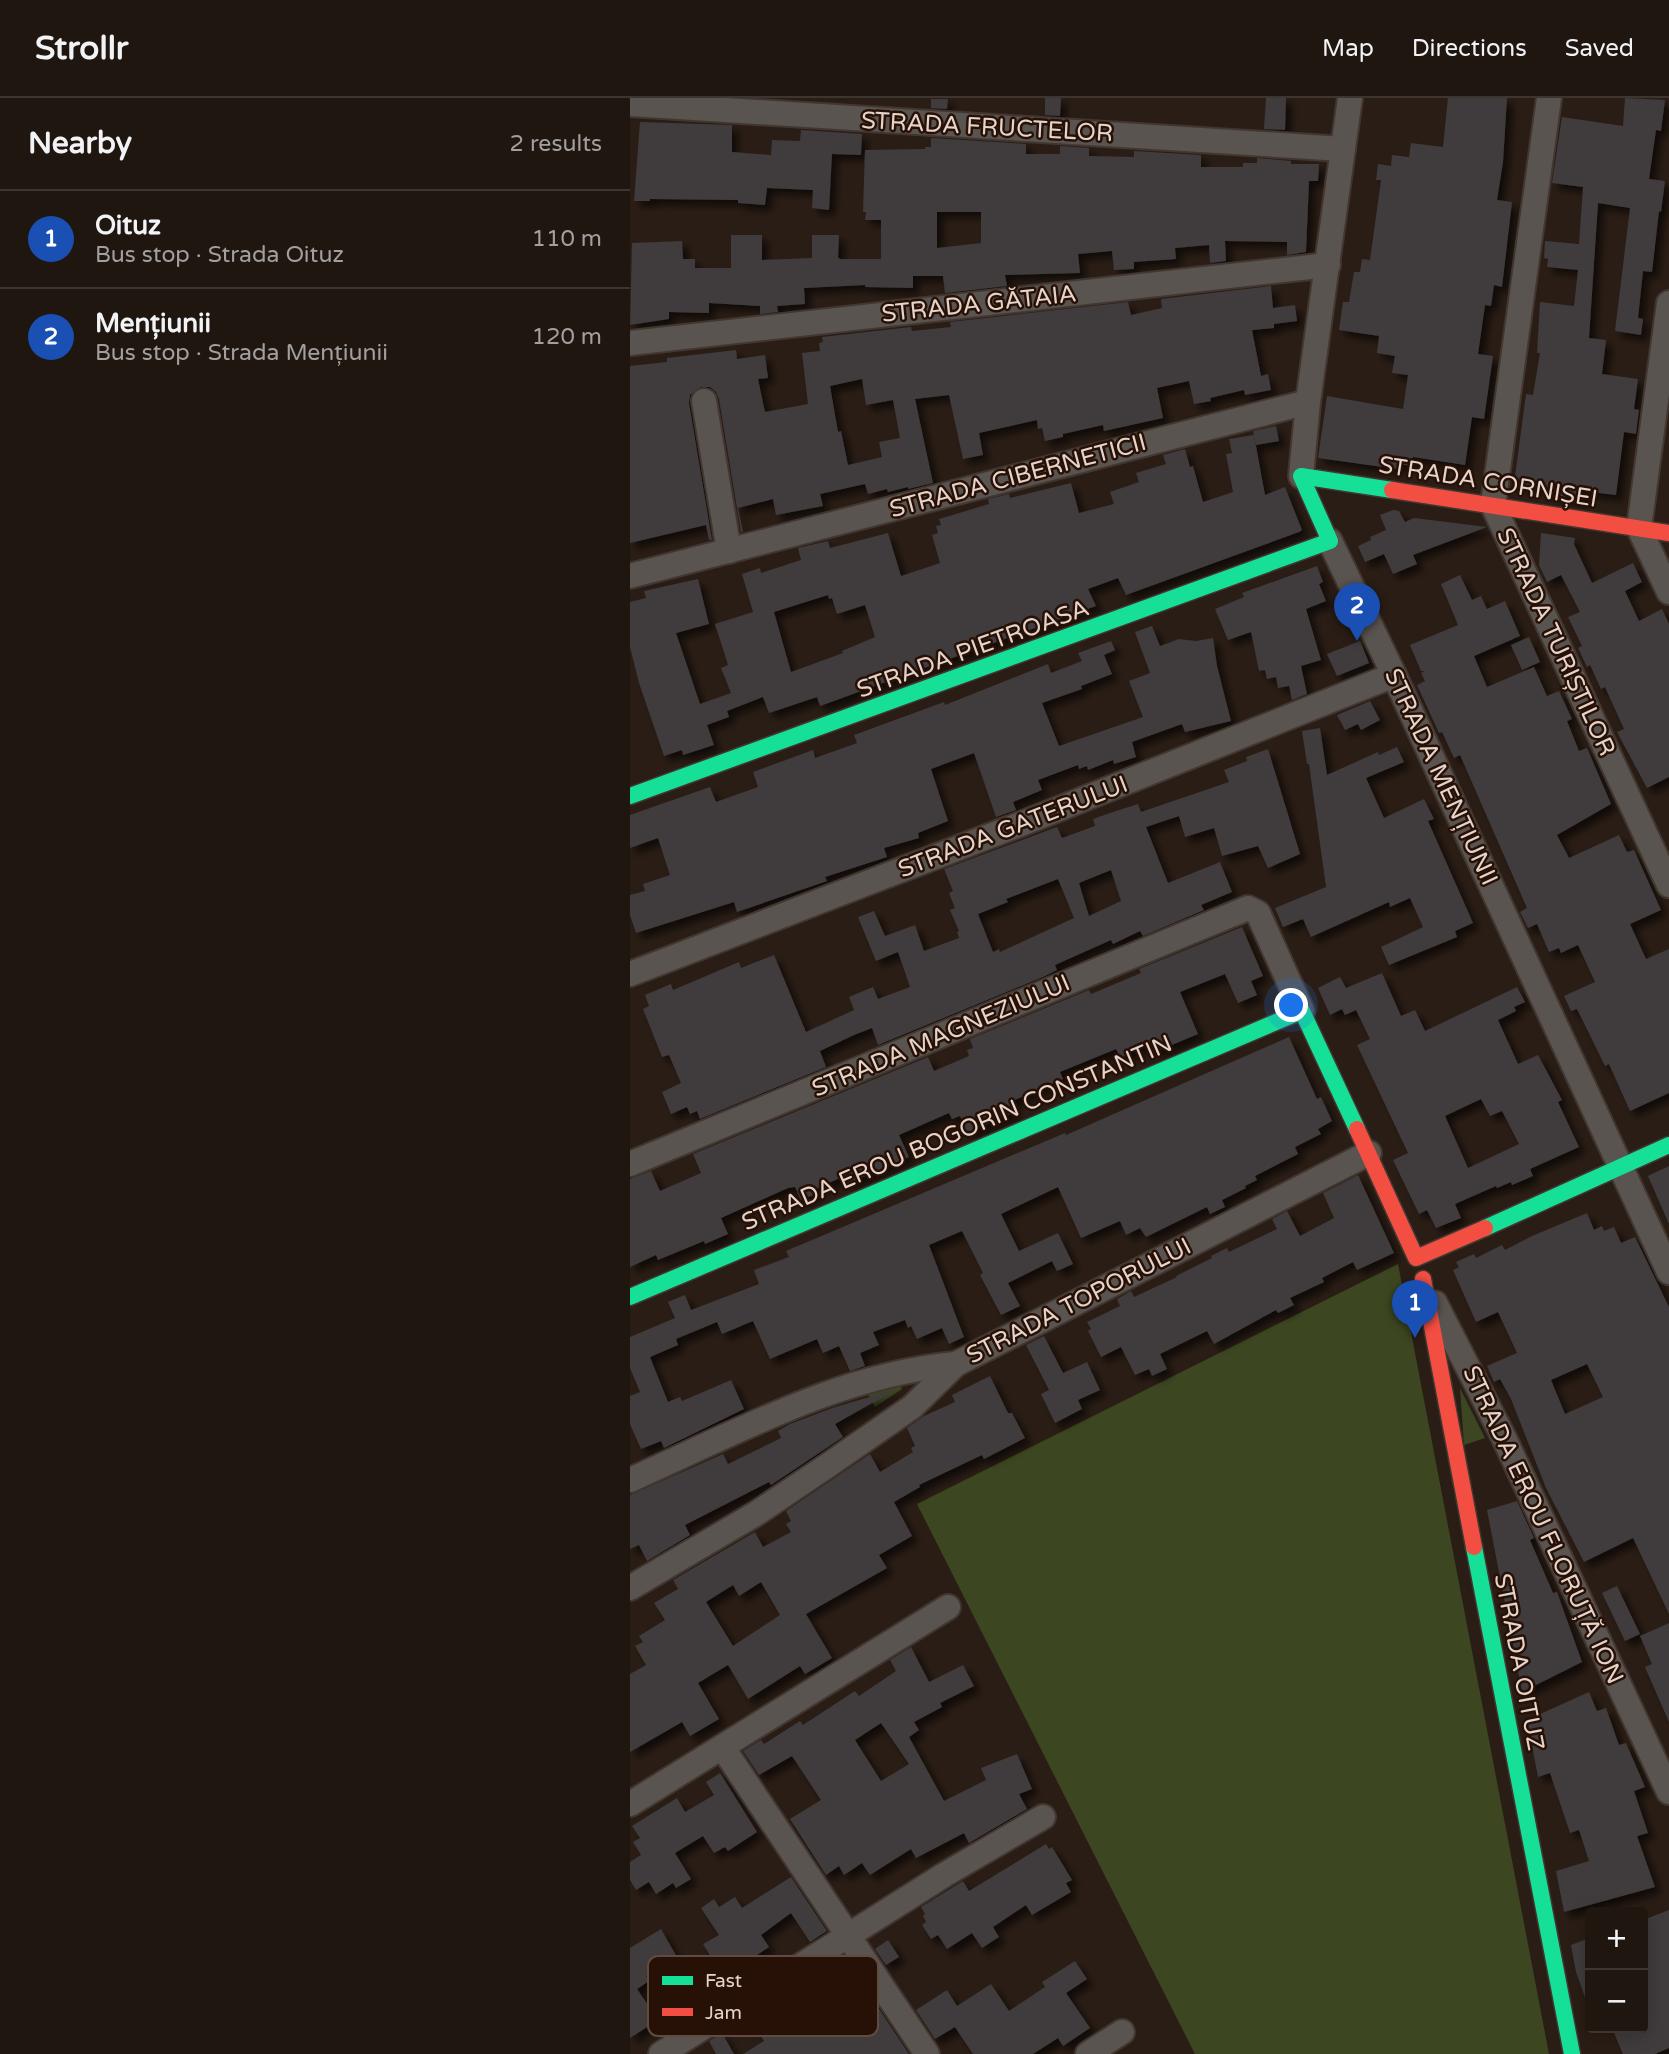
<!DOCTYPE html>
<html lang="en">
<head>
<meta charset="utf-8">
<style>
	body { margin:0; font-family:"Varela Round",sans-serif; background:#2d231e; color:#f1f3f6 }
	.controls { position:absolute; right:21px; bottom:21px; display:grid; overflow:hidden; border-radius:7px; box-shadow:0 4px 18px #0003 }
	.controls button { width:63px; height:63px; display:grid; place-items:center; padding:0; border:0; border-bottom:2px solid #3d3530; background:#201610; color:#f1f3f6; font:35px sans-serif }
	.you { position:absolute; left:662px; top:908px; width:24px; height:24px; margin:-18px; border:5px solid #fff; border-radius:50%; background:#1a73e8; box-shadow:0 0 0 10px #1a73e833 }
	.badge { display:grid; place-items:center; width:46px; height:46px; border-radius:50%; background:#a4948b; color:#fff; font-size:23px; font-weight:700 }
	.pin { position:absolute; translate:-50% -58px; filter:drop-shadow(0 2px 4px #0008) }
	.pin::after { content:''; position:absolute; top:37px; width:24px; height:21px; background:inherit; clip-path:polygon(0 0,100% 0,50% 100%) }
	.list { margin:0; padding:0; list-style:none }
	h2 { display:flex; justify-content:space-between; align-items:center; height:91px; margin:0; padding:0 28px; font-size:30px }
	h2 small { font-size:23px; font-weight:400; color:#a29f9f }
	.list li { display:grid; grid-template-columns:46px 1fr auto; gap:21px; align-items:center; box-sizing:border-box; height:98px; padding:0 28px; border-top:2px solid #3d3530 }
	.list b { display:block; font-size:26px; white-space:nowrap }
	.list p { margin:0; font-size:23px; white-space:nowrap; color:#a29f9f }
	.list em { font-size:23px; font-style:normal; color:#a29f9f }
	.map { position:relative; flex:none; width:1039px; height:1956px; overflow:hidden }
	header { display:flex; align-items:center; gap:42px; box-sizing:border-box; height:98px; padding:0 35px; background:#201610; border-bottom:2px solid #3d3530 }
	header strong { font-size:33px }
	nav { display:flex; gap:38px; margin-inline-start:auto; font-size:24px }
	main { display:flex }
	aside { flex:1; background:#201610 }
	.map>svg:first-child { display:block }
	.green { fill:#3c4721 }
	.building { fill:#413b3c; fill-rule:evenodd; filter:url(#shadow) }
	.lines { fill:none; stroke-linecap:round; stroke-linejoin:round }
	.street-casing { stroke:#423730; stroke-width:28 }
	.fast-casing { stroke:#423730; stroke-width:19 }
	.jam-casing { stroke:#423730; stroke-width:19 }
	.street { stroke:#5a5451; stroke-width:24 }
	.fast { stroke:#16e098; stroke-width:16 }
	.jam { stroke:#f24e42; stroke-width:16 }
	.labels { text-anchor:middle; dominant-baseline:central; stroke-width:5; stroke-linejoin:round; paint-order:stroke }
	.street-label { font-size:24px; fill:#e5d4cb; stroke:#271005 }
	.key { fill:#271005; stroke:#604b40; stroke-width:2 }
	.key-label { font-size:19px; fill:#e5d4cb }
</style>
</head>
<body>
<header>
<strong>Strollr</strong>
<nav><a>Map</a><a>Directions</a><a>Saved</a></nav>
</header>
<main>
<aside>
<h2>Nearby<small>2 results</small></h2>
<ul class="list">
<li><span class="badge" style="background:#1a4fb4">1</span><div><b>Oituz</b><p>Bus stop · Strada Oituz</p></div><em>110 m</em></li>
<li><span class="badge" style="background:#1a4fb4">2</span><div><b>Mențiunii</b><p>Bus stop · Strada Mențiunii</p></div><em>120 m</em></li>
</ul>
</aside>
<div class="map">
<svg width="1039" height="1956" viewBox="0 0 1039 1956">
	<defs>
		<filter id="shadow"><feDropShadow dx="6" dy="6" stdDeviation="3.5" flood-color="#0009"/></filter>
	</defs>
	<rect width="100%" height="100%" fill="#2a1d15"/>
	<g class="green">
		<polygon points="768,1166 919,1956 565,1956 287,1406"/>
		<polygon points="266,1280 272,1291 245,1309 235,1291"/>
		<polygon points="830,1290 855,1340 834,1347"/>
	</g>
	<g class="building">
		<polygon points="415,0 431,0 430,18 415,17"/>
		<polygon points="636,0 656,0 655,32 634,31"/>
		<polygon points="818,0 877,0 873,64 867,102 882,104 872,189 864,187 861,208 855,207 848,256 863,258 854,321 842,319 835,367 783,359 782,368 768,366 767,371 688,360 697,298 773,311 778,277 762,275 765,258 747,255 749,238 709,232 713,204 719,204 724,174 730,174 732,161 740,162 751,82 746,82 748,66 761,68 762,57 779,59 781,45 813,49"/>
		<polygon points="995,0 1035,2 1031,33 1026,32 1019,81 1035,83 1031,114 1029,113 1022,174 1013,173 1008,220 1013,221 1011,237 985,233 1000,110 968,105 959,240 976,242 972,276 1008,281 1004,311 1009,312 1006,336 994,334 986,397 952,393 951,401 922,397 923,390 884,386 896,296 903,297 910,255 907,255 910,204 944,208 948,172 917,169 918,161 914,160 915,143 949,146 953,89 922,85 932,19 993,28"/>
		<polygon points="301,1 318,1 317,11 301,10"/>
		<polygon points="10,24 102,27 102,54 141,57 142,42 170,43 171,32 232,36 231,57 202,56 199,112 182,110 183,92 137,90 135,107 108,105 108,102 20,101 20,103 4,103"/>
		<path d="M 301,40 L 396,46 L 396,56 L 430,56 L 430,48 L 459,50 L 459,58 L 504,59 L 504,53 L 571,57 L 571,69 L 613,69 L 613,65 L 627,65 L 627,60 L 661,63 L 661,66 L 689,66 L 688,83 L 679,83 L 676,154 L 657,157 L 657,144 L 595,143 L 596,163 L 580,165 L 579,147 L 545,150 L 546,161 L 504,164 L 504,171 L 484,172 L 482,153 L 448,156 L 450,175 L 375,177 L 377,188 L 315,195 L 313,178 L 283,178 L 283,190 L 235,189 L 235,187 L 174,190 L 175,206 L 147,208 L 148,214 L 130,216 L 130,208 L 79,205 L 79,215 L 39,214 L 39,221 L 0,227 L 2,145 L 52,143 L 53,161 L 65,161 L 65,170 L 101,170 L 101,137 L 132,137 L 132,162 L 182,160 L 182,137 L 209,137 L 208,159 L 210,161 L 251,161 L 251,122 L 235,122 L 236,114 L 233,114 L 235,52 L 295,51 L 295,49 L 301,49 ZM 307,114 L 351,114 L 351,145 L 307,150 Z"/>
		<path d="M 641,188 L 643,210 L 665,207 L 667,223 L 644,226 L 644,230 L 622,232 L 631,278 L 638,276 L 641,292 L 615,297 L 614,292 L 580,300 L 581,303 L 564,306 L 559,283 L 527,290 L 533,320 L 474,333 L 473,327 L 433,336 L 433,339 L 415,343 L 412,330 L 408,331 L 407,322 L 349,335 L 353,357 L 333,361 L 319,297 L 285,301 L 303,385 L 278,391 L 278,389 L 258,394 L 257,391 L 238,396 L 235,386 L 190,396 L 193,408 L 146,417 L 143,401 L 108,410 L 113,434 L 111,434 L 89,301 L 86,294 L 80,289 L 71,289 L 60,297 L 59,305 L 82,442 L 79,442 L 76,427 L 0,445 L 0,268 L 37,264 L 37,260 L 106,252 L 107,261 L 135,257 L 138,280 L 128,281 L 135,314 L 178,306 L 172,255 L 190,253 L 189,245 L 193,244 L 192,239 L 281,229 L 282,233 L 321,229 L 320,224 L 498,204 L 501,217 L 532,210 L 531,201 ZM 232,281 L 236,307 L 263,302 L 270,340 L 249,344 L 252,359 L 218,367 L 211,333 L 208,334 L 200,288 Z"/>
		<polygon points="646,328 649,343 626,347 623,333"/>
		<path d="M 624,337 L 635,397 L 655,389 L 672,432 L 669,434 L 496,497 L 488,480 L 458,491 L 466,508 L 190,608 L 187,599 L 139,615 L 133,599 L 97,613 L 99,619 L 77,627 L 84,647 L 53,657 L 52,652 L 34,658 L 9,585 L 0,549 L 0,504 L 16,500 L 14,493 L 68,481 L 79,526 L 46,535 L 70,606 L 101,595 L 91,570 L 98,567 L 85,526 L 123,514 L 112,476 L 130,470 L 131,475 L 171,462 L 168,450 L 198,443 L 200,450 L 258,435 L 271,478 L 310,465 L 302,437 L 308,435 L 306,428 L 311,427 L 309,421 L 359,406 L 358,401 L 379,396 L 380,400 L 441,385 L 449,415 L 484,406 L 480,394 L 509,384 L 506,375 L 536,366 L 533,357 L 555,351 L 560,369 L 563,368 L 573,404 L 603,394 L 596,356 L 602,355 L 599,341 ZM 198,497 L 199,501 L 202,500 L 207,516 L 235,507 L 245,539 L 212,553 L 213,555 L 161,574 L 144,514 Z"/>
		<polygon points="763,412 769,413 775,424 784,420 857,429 783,457 787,466 763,476 754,456 735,464 728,448 741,442 740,439 756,432 750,417"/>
		<polygon points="911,435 945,440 944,446 962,485 1003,465 1012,484 995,493 1009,523 1032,511 1039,526 1039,679 1017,690 987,634 994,631 975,589 971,591 960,567 957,569 948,550 952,548 938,519 950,514 931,477 917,484 909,467"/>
		<polygon points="687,468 693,484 689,486 696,503 676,511 691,562 671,568 677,596 662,602 659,588 648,590 646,579 637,581 635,572 629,573 621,534 598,542 585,511 614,499 612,495"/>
		<polygon points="830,477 842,502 851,498 857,511 875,503 890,538 844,558 857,589 904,569 917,598 929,593 942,621 937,623 949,653 957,650 981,706 927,737 939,760 989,737 997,754 1004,752 1031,812 1000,826 1016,861 1039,851 1039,995 1000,1013 979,966 975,968 947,911 941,913 934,898 965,884 948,847 931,855 929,850 919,854 907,826 898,830 890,814 897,810 830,657 824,660 812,634 809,635 787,587 795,583 791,575 795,573 791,573 780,547 828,527 811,486"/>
		<polygon points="522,528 530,548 549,541 566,543 583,540 587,568 601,623 555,634 552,626 502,644 506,659 484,666 483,662 458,672 457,668 449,671 448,667 408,682 412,692 383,704 386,712 366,719 344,655 301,671 318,723 288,735 289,740 254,750 257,759 195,779 197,783 107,814 104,804 6,835 0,817 0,797 15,793 13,786 40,777 28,740 0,750 0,717 80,689 86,704 128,689 123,674 183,652 185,660 227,645 224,637 314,604 315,607 418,566 421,575 452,563 448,555 481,543 485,552 474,557 482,576 451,588 452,591 412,605 429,648 513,619 499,583 520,575 505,534"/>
		<polygon points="899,539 910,564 892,572 881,547"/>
		<polygon points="730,543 739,565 707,578 697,556"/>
		<polygon points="740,603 750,622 731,632 728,626 715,632 707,617"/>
		<polygon points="690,630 697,677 748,654 749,657 767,649 774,664 736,680 754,720 794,701 804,721 798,723 843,825 825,833 827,839 759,867 751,849 793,829 780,800 760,809 759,804 681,839 673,821 653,829 645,810 696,789 679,666 677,666 672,633"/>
		<path d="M 638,651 L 670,756 L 638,770 L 628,748 L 592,758 L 584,730 L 555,739 L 549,718 L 516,729 L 538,785 L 590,764 L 602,794 L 571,807 L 574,812 L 513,838 L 510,833 L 483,846 L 481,842 L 425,867 L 427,872 L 413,879 L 248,947 L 242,930 L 224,937 L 190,953 L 196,969 L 70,1021 L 67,1013 L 60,1016 L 57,1009 L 41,1016 L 32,994 L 51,985 L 39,957 L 32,959 L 13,911 L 19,908 L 15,897 L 41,886 L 43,892 L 109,864 L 111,870 L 144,857 L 176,934 L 224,912 L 219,899 L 243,889 L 248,901 L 280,889 L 268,854 L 246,863 L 228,819 L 244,813 L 255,838 L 285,827 L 294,853 L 329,840 L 327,834 L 329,833 L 320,812 L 325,810 L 319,795 L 323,793 L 314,771 L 427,729 L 432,740 L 465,728 L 463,721 L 480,715 L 508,706 L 511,714 L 599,684 L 594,672 L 617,663 L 616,659 ZM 481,772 L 491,803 L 459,818 L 449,785 ZM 428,781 L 444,820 L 370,854 L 369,851 L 363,854 L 348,816 L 378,804 L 376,801 Z"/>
		<polygon points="612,829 633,878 621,883 627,897 608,905 595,876 550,894 568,936 525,954 521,944 491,960 486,951 430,974 433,981 380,1004 385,1014 337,1035 330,1018 322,1021 319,1015 269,1037 279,1059 217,1086 214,1078 184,1092 186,1096 171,1102 165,1089 158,1090 91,1120 98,1136 75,1146 74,1143 28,1162 26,1157 0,1169 0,1081 21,1073 30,1093 71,1075 63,1056 298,959 304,973 339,958 337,952 343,950 340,941 459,892 461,896 511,875 509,871"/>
		<path d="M 752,875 L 771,918 L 785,912 L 795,933 L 887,889 L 895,904 L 884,909 L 886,913 L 868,922 L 888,966 L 908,957 L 932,1002 L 928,1004 L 949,1049 L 900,1071 L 903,1078 L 882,1087 L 881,1084 L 867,1090 L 866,1088 L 825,1106 L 831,1120 L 806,1130 L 797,1112 L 789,1116 L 763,1062 L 778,1055 L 727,947 L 740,941 L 726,912 L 715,917 L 712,911 L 700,917 L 688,890 L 710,879 L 716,890 ZM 851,1001 L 860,1018 L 872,1013 L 889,1046 L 838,1070 L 815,1018 Z"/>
		<polygon points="659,939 687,1001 691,999 702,1023 688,1031 691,1036 665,1049 668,1056 625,1078 627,1082 615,1088 616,1090 592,1102 595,1109 580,1116 577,1109 516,1139 510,1130 496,1137 490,1123 451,1140 428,1089 371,1116 389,1153 428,1135 443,1166 427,1173 422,1163 378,1185 390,1208 371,1217 350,1177 353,1175 332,1133 299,1147 334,1239 319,1246 312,1230 287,1241 281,1228 278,1230 275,1222 243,1234 249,1247 230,1255 235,1268 220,1273 209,1248 193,1255 187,1241 140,1261 123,1223 92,1236 87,1224 46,1241 48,1247 20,1259 38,1304 50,1299 52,1303 101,1282 114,1311 34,1350 31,1343 11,1351 0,1326 0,1298 10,1294 0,1270 0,1239 45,1220 38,1204 55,1197 61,1212 129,1186 124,1172 159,1159 156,1153 435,1035 436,1037"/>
		<polygon points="1039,1068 1039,1126 1018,1078"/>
		<polygon points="728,1077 764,1155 727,1172 723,1164 692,1180 694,1184 660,1200 664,1207 648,1215 646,1212 584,1246 577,1233 530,1256 537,1271 522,1278 519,1271 505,1277 491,1249 471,1259 458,1233 461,1231 457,1224 490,1208 487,1201 501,1193 504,1199 547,1179 546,1178 582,1160 581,1158 597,1150 599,1154 647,1131 642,1121 657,1113 670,1138 704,1120 693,1095"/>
		<path d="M 957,1115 L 964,1132 L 972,1128 L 974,1133 L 984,1129 L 991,1145 L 1005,1139 L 1039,1209 L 1039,1516 L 1003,1440 L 954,1464 L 916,1390 L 881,1301 L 870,1281 L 864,1284 L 857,1268 L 887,1255 L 868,1214 L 846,1224 L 823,1172 L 829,1169 L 826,1164 L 844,1156 L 846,1160 L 872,1147 L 875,1152 L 902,1138 ZM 957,1266 L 973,1299 L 935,1316 L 921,1282 Z"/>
		<polygon points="414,1238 433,1275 457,1264 470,1292 448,1302 452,1311 425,1325 411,1296 419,1292 396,1247"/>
		<path d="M 360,1278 L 378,1315 L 382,1315 L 395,1340 L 354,1361 L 352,1357 L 289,1387 L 290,1389 L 264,1404 L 282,1438 L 249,1457 L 257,1470 L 176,1516 L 202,1560 L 175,1576 L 170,1568 L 118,1601 L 98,1567 L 68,1585 L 89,1621 L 60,1638 L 52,1624 L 0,1654 L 0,1576 L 16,1567 L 5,1548 L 13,1544 L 9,1538 L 35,1522 L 24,1505 L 48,1491 L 43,1482 L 125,1434 L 133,1449 L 161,1434 L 156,1426 L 161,1423 L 156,1413 L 240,1356 L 250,1374 L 283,1354 L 281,1350 L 285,1348 L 277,1330 L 294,1318 L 325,1304 L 322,1297 ZM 131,1484 L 150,1517 L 103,1548 L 76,1504 L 103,1487 L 109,1498 Z"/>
		<polygon points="267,1291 205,1326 213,1339 141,1387 139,1384 55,1427 60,1437 17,1463 9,1447 0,1451 0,1397 93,1356 98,1366 151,1340 148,1333 160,1326 205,1309"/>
		<polygon points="887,1403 904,1440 900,1442 923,1495 927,1494 952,1564 892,1594 857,1412"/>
		<polygon points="987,1488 1010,1536 995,1543 972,1495"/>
		<polygon points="1039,1525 1039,1624 1015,1569 1022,1566 1010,1538"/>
		<path d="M 281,1549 L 299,1584 L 333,1567 L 344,1588 L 310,1605 L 312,1609 L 284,1624 L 289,1632 L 279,1639 L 314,1703 L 356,1682 L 351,1670 L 387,1656 L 402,1691 L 389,1696 L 397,1711 L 339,1745 L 334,1735 L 286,1760 L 281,1751 L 240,1777 L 232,1765 L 214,1777 L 209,1768 L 196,1777 L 160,1721 L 191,1702 L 162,1658 L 129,1677 L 113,1653 L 131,1642 L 134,1646 L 170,1623 L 173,1627 L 225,1593 L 229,1598 L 266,1573 L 260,1562 ZM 251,1625 L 279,1666 L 251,1683 L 225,1642 Z"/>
		<polygon points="959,1594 967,1613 976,1610 989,1647 996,1645 1015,1689 1004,1693 1018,1735 1007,1738 1025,1789 934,1814 926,1773 959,1763 949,1732 940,1735 920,1675 908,1679 897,1622"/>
		<polygon points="90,1675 127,1734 98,1753 95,1749 84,1755 73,1738 45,1755 61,1781 46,1790 43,1785 26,1796 19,1784 6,1792 0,1782 0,1764 11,1757 3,1744 10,1740 2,1728 47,1700 55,1714 84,1697 76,1684"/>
		<polygon points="416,1746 419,1751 422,1749 442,1782 436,1785 441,1794 402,1817 396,1807 363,1829 369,1839 352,1850 342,1835 317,1851 308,1837 301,1841 292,1827 296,1824 293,1818 295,1816 291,1809 333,1783 339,1793"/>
		<polygon points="161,1779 197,1833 180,1844 161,1815 131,1837 139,1849 109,1869 116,1882 101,1891 73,1846 89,1837 71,1810 84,1801 89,1809 105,1799 112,1810"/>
		<polygon points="1039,1812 1039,1950 1025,1956 993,1956 982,1930 1018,1930 1013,1916 1013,1822"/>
		<polygon points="31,1831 47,1859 16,1878 19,1883 7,1891 28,1922 0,1940 0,1850"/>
		<polygon points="960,1840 960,1907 958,1908 946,1874 941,1847"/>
		<polygon points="258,1842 269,1859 256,1867 245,1851"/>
		<polygon points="214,1858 279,1956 113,1956 134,1943 127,1932 144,1920 139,1912 189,1882 186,1876"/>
		<polygon points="445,1863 457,1881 436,1895 460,1930 433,1948 428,1940 403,1956 343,1956 325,1929 305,1941 286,1912 317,1892 327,1908 361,1886 379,1913 415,1889 412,1884"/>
		<polygon points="92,1935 104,1956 86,1956 79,1943"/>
	</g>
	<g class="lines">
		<defs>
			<g id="street">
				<polyline points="919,0 863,407 1039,787"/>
				<polyline points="0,6 713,51"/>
				<polyline points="1039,205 1009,430 1039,494"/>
				<polyline points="0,245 698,167"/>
				<polyline points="74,303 99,453"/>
				<polyline points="671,378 678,304 720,0"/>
				<polyline points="700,443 764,577 1039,1174"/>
				<polyline points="0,478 678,304"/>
				<polyline points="0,876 396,724 764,577"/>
				<polyline points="0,1066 618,810 628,815 672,913"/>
				<polyline points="805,1205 874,1340 1039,1694"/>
				<path d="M 0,1382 C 105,1335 211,1276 326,1266"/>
				<polyline points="0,1490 127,1415 197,1368 282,1309 326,1266 739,1055"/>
				<polyline points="93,1650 297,1956"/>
				<polyline points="0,1706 318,1509"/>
				<polyline points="31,1956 314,1777 413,1719"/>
				<polyline points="458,1956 492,1934"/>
			</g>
			<g id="fast">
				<polyline points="0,698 700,443 671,378 762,392"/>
				<polyline points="855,1130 1039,1047"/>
				<polyline points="0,1199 672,913 727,1031"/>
				<polyline points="844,1449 942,1956"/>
			</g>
			<g id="jam">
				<polyline points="762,392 1039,435"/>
				<polyline points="727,1031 786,1160 855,1130"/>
				<polyline points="793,1181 844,1449"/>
			</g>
		</defs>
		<use href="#street" class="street-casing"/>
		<use href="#fast" class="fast-casing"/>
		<use href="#jam" class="jam-casing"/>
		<use href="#street" class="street"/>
		<use href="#fast" class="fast"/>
		<use href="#jam" class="jam"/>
	</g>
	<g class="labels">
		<g class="street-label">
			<text transform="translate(357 29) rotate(3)">STRADA FRUCTELOR</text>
			<text transform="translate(349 206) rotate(-6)">STRADA GĂTAIA</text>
			<text transform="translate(388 378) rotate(-15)">STRADA CIBERNETICII</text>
			<text transform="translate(858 384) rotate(9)">STRADA CORNIȘEI</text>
			<text transform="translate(926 544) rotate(65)">STRADA TURIȘTILOR</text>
			<text transform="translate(343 551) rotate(-20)">STRADA PIETROASA</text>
			<text transform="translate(811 679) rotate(65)">STRADA MENȚIUNII</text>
			<text transform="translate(383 729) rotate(-21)">STRADA GATERULUI</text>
			<text transform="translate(311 938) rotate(-23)">STRADA MAGNEZIULUI</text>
			<text transform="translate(327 1035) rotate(-23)">STRADA EROU BOGORIN CONSTANTIN</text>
			<text transform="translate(449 1203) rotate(-27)">STRADA TOPORULUI</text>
			<text transform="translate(913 1427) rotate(65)">STRADA EROU FLORUȚĂ ION</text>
			<text transform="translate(889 1564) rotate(79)">STRADA OITUZ</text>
		</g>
	</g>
	<rect x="18" y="1858" width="230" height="80" rx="10" class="key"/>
	<rect x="32" y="1878" width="31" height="9" fill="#16e098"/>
	<rect x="32" y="1910" width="31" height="8" fill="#f24e42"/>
	<g class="key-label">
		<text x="75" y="1889">Fast</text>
		<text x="75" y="1921">Jam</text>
	</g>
</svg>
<div class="controls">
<button>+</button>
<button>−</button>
</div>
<div class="you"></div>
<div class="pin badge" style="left:785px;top:1240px;background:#1a4fb4">1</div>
<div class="pin badge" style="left:727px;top:543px;background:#1a4fb4">2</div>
</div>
</main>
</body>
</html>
